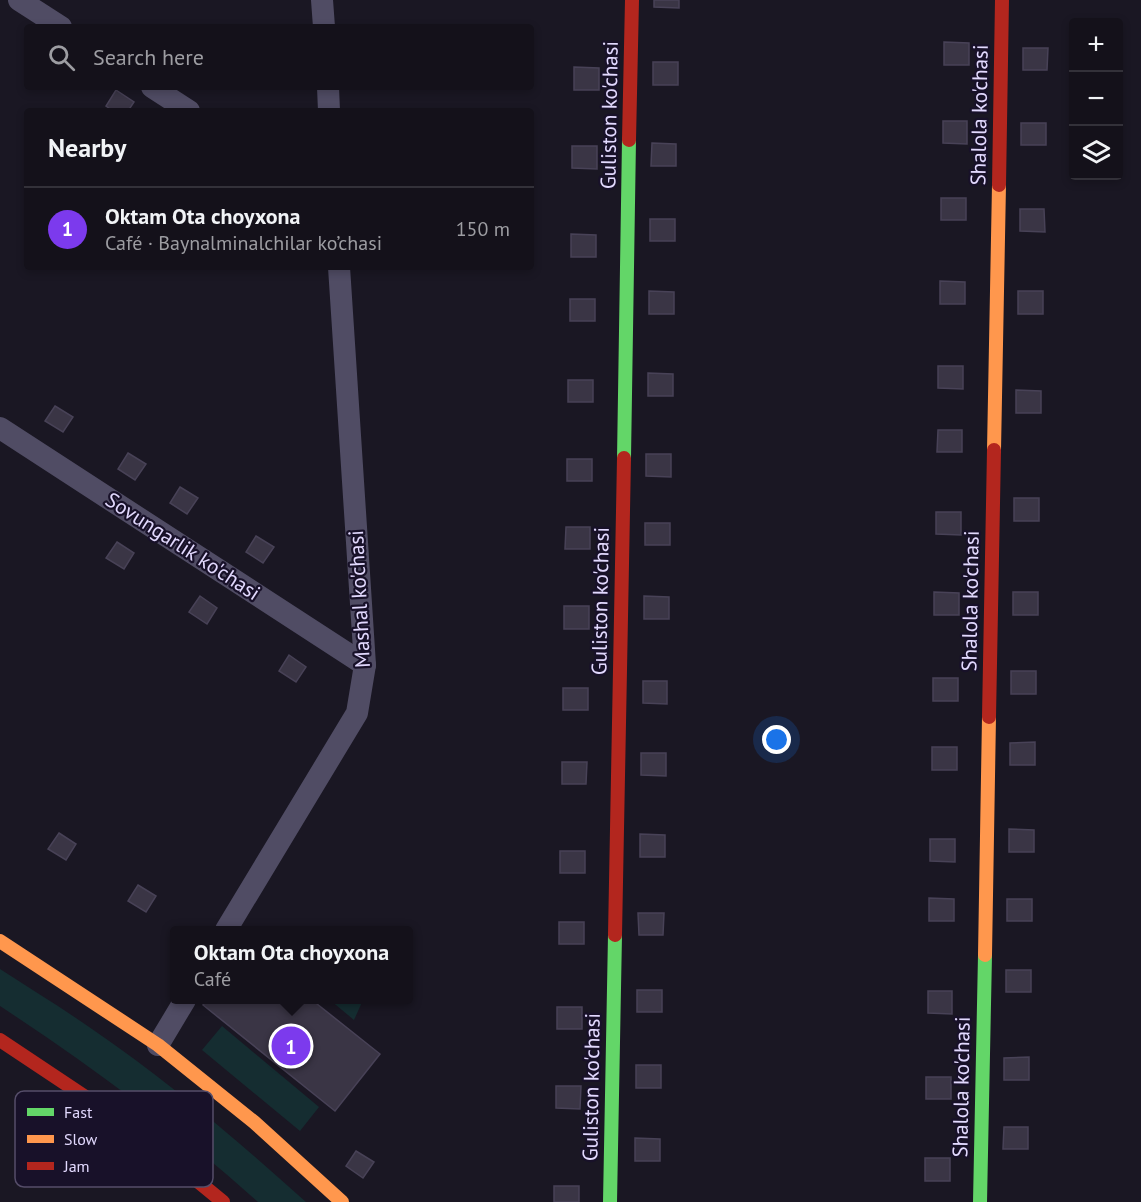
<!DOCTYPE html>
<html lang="en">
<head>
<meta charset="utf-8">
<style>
	body { margin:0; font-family:"PT Sans",sans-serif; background:#211f27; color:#f1f3f6 }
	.controls { position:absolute; right:18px; top:18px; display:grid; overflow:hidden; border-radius:6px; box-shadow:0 3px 9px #0003 }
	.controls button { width:54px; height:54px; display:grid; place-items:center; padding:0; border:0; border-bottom:2px solid #333139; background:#14111a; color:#f1f3f6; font:30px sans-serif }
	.you { position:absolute; left:777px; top:740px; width:21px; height:21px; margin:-15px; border:4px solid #fff; border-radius:50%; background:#1a73e8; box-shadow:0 0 0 9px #1a73e833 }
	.badge { display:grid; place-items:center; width:39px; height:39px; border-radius:50%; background:#7c3aed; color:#fff; font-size:20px; font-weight:700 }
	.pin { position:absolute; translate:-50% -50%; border:3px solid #fff; box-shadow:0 2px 6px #0006 }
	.popup { position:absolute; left:170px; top:926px; width:243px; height:78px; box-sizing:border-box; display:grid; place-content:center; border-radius:6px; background:#14111a; filter:drop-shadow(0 2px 4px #0005); font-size:20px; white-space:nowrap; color:#9d9da2 }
	.popup b { font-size:22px; color:#f1f3f6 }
	.popup::after { content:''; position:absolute; left:50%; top:100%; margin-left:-12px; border:12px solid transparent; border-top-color:#14111a }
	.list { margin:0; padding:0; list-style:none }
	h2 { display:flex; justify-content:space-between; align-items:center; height:78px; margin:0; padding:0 24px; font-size:26px }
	h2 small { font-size:20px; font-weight:400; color:#9d9da2 }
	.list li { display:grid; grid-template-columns:39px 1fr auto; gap:18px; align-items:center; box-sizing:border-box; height:84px; padding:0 24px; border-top:2px solid #333139 }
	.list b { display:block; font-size:22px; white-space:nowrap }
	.list p { margin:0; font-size:20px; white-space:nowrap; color:#9d9da2 }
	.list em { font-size:20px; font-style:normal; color:#9d9da2 }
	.icon { flex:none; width:33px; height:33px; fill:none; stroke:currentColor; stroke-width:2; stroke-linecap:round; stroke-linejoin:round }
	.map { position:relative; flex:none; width:1141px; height:1202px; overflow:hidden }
	.search { position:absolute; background:#14111a; box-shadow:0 3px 9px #0003; left:24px; top:24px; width:510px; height:66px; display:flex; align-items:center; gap:15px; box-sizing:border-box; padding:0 21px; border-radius:6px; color:#9d9da2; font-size:22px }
	.panel { position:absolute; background:#14111a; box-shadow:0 3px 9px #0003; left:24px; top:108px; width:510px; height:162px; border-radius:6px }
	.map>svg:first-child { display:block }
	.green { fill:#152d31 }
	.building { fill:#3a3545; stroke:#484257; stroke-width:1.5 }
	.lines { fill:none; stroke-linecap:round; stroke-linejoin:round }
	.street { stroke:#504c64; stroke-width:22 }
	.fast { stroke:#63d668; stroke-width:14 }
	.slow { stroke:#ff974d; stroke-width:14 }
	.jam { stroke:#b3261e; stroke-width:14 }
	.labels { text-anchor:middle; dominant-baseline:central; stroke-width:4.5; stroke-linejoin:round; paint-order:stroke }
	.street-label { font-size:21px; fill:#e2d9fe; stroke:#181129 }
	.key { fill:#181129; stroke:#554d69; stroke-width:1.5 }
	.key-label { font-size:16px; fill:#e2d9fe }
</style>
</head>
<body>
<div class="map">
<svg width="1141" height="1202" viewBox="0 0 1141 1202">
	<rect width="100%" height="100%" fill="#1a1723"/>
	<g class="green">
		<path d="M 0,969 C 31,989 62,1008 92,1029 C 168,1081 238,1141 306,1202 L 258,1202 C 177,1129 91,1066 0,1006 Z"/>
		<polygon points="330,1000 363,1000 354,1020"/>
		<polygon points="222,1026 319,1107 300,1131 202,1050"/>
	</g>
	<g class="building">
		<polygon points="654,0 679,0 679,8 654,7"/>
		<polygon points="944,42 969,43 969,65 944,65"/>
		<polygon points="1023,48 1048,48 1047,70 1023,70"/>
		<rect x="653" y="62" width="25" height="23"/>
		<polygon points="574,67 599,68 599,90 574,90"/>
		<polygon points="116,90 134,102 128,111 113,111 106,106"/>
		<polygon points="943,121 967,121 967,144 943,143"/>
		<rect x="1021" y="123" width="25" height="22"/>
		<polygon points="652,143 676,144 676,166 651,166"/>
		<polygon points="572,146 597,146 597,169 572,168"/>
		<rect x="941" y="198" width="25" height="22"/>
		<polygon points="1020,209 1044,209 1045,232 1020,231"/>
		<rect x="650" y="219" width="25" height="22"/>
		<polygon points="571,234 596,235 596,257 571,257"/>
		<polygon points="940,281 965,282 965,304 940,304"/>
		<polygon points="649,291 674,292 674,314 649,314"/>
		<rect x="1018" y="291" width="25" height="23"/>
		<rect x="570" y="299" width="25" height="22"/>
		<polygon points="938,366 963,366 963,389 938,388"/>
		<polygon points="648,373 673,374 673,396 648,396"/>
		<rect x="568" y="380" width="25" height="22"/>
		<polygon points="1016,390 1041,391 1041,413 1016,413"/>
		<polygon points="55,406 73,417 63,432 45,421"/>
		<polygon points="938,430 962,430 962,452 937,452"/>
		<polygon points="128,453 146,464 135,480 118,469"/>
		<polygon points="646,454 671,454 671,477 646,476"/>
		<rect x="567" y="459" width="25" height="22"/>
		<polygon points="180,487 198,498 187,514 170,503"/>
		<rect x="1014" y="498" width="25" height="23"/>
		<polygon points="936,512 961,512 961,535 936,534"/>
		<rect x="645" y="523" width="25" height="22"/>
		<polygon points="566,527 590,527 590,549 565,549"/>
		<polygon points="256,536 274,547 263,563 246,552"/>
		<polygon points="117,542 134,553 124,569 106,558"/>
		<polygon points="934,592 959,593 959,615 934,615"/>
		<rect x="1013" y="592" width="25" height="23"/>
		<polygon points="200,596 217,608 207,624 189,612"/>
		<polygon points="644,596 669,597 669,619 644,619"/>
		<rect x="564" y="606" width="25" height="23"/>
		<polygon points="289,655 306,667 296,682 279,671"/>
		<rect x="1011" y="671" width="25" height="23"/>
		<rect x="933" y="678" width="25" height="23"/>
		<polygon points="643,681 667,681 667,704 643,703"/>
		<rect x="563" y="688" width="25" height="22"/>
		<polygon points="1035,742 1035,765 1010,765 1010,743"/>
		<rect x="932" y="747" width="25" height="23"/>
		<polygon points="641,753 666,753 666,776 641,775"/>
		<polygon points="562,762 587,762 586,784 562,784"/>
		<polygon points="1009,829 1034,830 1034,852 1009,852"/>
		<polygon points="59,833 76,844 66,860 48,849"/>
		<polygon points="640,834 665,835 665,857 640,857"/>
		<polygon points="930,839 955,839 955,862 930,861"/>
		<rect x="560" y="851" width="25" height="22"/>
		<polygon points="138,885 156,896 146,912 128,901"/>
		<polygon points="929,898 954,899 954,921 929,921"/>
		<rect x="1007" y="899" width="25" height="22"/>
		<polygon points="638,913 664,913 663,935 639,935"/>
		<rect x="559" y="922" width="25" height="22"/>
		<rect x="1006" y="970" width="25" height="22"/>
		<rect x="637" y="990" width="25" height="22"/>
		<polygon points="928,991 952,991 952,1014 928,1013"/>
		<polygon points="207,1000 312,1000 380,1054 335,1111 203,1005"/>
		<rect x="557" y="1007" width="25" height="22"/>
		<polygon points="1029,1057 1029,1080 1004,1080 1004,1058"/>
		<rect x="636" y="1065" width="25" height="23"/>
		<rect x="926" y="1077" width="25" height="22"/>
		<polygon points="556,1086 581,1086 580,1109 556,1108"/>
		<polygon points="1004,1127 1028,1127 1028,1149 1003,1149"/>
		<polygon points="635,1138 660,1139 660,1161 635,1161"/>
		<polygon points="356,1151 374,1162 363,1178 346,1166"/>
		<rect x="925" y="1158" width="25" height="23"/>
		<rect x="554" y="1186" width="25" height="16"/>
	</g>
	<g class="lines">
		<g class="street">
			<polyline points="19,0 61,27"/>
			<polyline points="322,0 324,27"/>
			<polyline points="152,87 189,111"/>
			<polyline points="328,87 329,111"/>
			<polyline points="0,428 365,665"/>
			<polyline points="226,930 357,713 365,665 339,267"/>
			<polyline points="158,1045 185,1000"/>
		</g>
		<g class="fast">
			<polyline points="624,458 629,140"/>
			<polyline points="610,1202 615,935"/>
			<polyline points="980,1202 985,955"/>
		</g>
		<g class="slow">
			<polyline points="994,450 999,185"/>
			<polyline points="0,941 158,1045 254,1122 342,1202"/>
			<polyline points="985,955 989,717"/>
		</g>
		<g class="jam">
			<polyline points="629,140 632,0"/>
			<polyline points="999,185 1002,0"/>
			<polyline points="989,717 994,450"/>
			<polyline points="615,935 624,458"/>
			<polyline points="0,1040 138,1132 223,1202"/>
		</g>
	</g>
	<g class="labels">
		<g class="street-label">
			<text transform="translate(609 115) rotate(-89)">Guliston ko'chasi</text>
			<text transform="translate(979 115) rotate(-89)">Shalola ko'chasi</text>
			<text transform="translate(183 546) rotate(33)">Sovungarlik ko'chasi</text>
			<text transform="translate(359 599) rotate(-93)">Mashal ko'chasi</text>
			<text transform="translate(600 601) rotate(-89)">Guliston ko'chasi</text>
			<text transform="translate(970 601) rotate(-89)">Shalola ko'chasi</text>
			<text transform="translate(591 1087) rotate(-89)">Guliston ko'chasi</text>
			<text transform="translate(961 1087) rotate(-89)">Shalola ko'chasi</text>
		</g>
	</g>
	<rect x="15" y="1091" width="198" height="96" rx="9" class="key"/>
	<rect x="27" y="1108" width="27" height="8" fill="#63d668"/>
	<rect x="27" y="1135" width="27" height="8" fill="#ff974d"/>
	<rect x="27" y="1162" width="27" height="8" fill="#b3261e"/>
	<g class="key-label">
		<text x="64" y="1118">Fast</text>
		<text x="64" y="1145">Slow</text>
		<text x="64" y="1172">Jam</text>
	</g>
</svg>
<div class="controls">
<button>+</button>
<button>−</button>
<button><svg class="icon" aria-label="layers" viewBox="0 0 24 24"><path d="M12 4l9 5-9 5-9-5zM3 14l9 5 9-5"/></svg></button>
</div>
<div class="you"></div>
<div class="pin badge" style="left:291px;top:1046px">1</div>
<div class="popup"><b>Oktam Ota choyxona</b>Café</div>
<div class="search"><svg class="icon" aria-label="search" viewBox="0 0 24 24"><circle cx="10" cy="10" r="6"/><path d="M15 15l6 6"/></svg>Search here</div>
<section class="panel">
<h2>Nearby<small></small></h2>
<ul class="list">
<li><span class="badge">1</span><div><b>Oktam Ota choyxona</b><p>Café · Baynalminalchilar ko’chasi</p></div><em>150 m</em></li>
</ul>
</section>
</div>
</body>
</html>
